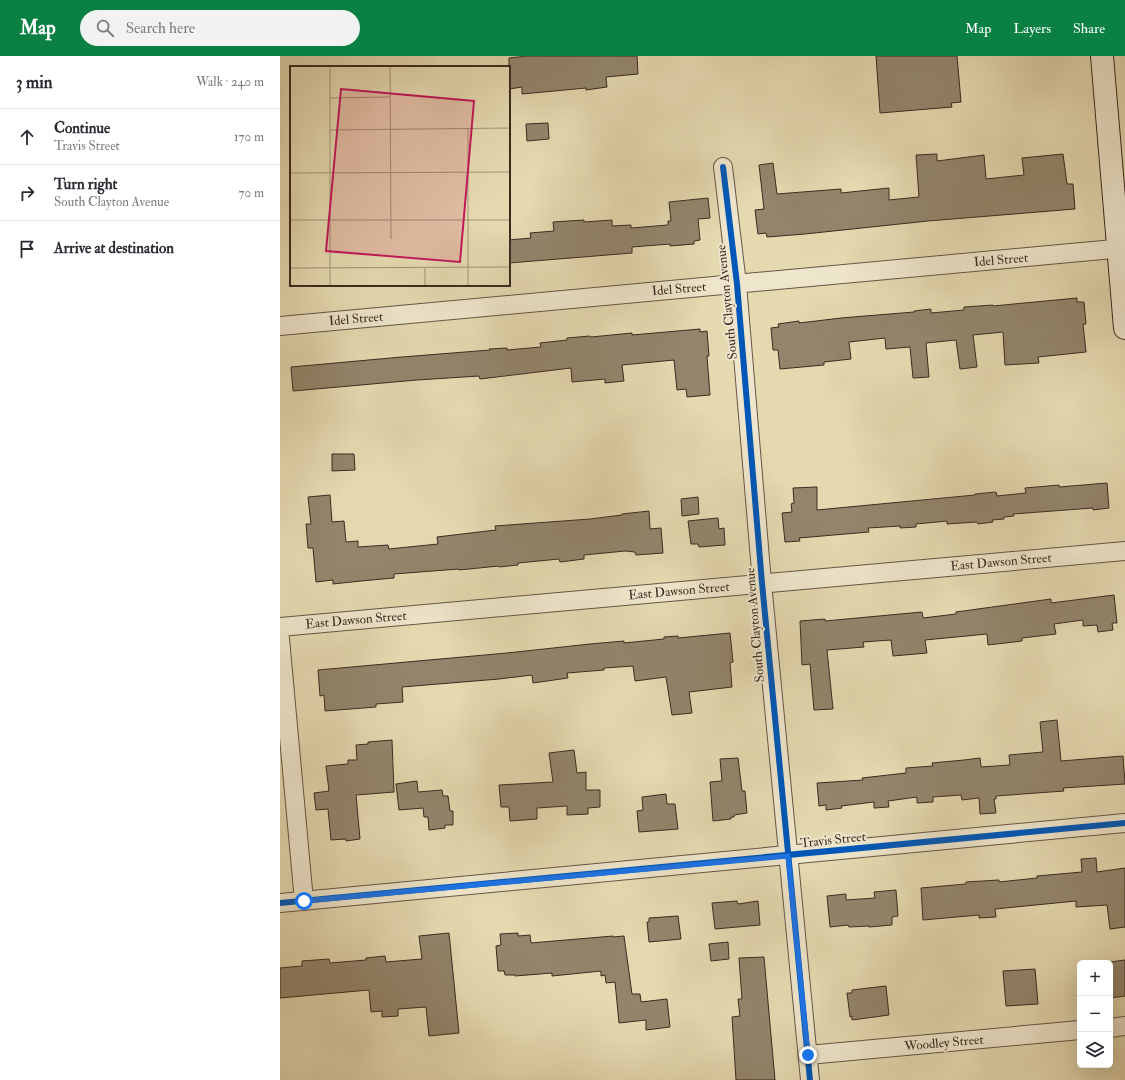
<!DOCTYPE html>
<html lang="en">
<head>
<meta charset="utf-8">
<style>
	body { margin:0; font-family:"IM FELL Double Pica",serif; background:#f2f2f3; color:#2b2b33 }
	.controls { position:absolute; right:12px; bottom:12px; display:grid; overflow:hidden; border-radius:6px; box-shadow:0 4px 16px #0002 }
	.controls button { width:36px; height:36px; display:grid; place-items:center; padding:0; border:0; border-bottom:1px solid #e1e1e2; background:#fff; color:#2b2b33; font:20px sans-serif }
	.stop { position:absolute; width:12px; height:12px; margin:-9px; border:3px solid #1a73e8; border-radius:50%; background:#fff }
	.stop.end { background:#1a73e8; border-color:#fff; box-shadow:0 1px 4px #0008 }
	.list { margin:0; padding:0; list-style:none }
	h2 { display:flex; justify-content:space-between; align-items:center; height:52px; margin:0; padding:0 16px; font-size:17px }
	h2 small { font-size:13px; font-weight:400; color:#7c7c81 }
	.list li { display:grid; grid-template-columns:26px 1fr auto; gap:12px; align-items:center; box-sizing:border-box; height:56px; padding:0 16px; border-top:1px solid #e1e1e2 }
	.list b { display:block; font-size:15px; white-space:nowrap }
	.list p { margin:0; font-size:13px; white-space:nowrap; color:#7c7c81 }
	.list em { font-size:13px; font-style:normal; color:#7c7c81 }
	.icon { flex:none; width:22px; height:22px; fill:none; stroke:currentColor; stroke-width:2; stroke-linecap:round; stroke-linejoin:round }
	.map { position:relative; flex:none; width:845px; height:1024px; overflow:hidden }
	header { display:flex; align-items:center; gap:24px; box-sizing:border-box; height:56px; padding:0 20px; background:#0b8043; color:#fff }
	header strong { font-size:19px }
	nav { display:flex; gap:22px; margin-inline-start:auto; font-size:14px }
	.search { width:280px; height:36px; background:#f2f2f3; display:flex; align-items:center; gap:10px; box-sizing:border-box; padding:0 14px; border-radius:22px; color:#7c7c81; font-size:15px }
	main { display:flex }
	aside { flex:1; background:#fff }
	.map>svg:first-child { display:block }
	.building { fill:#93856c; stroke:#3b2a22 }
	.lines { fill:none; stroke-linecap:round; stroke-linejoin:round }
	.street-casing { stroke:#665646; stroke-width:20 }
	.secondary-casing { stroke:#3b2a22; stroke-width:24 }
	.street { stroke:#eee6cc; stroke-width:18 }
	.secondary { stroke:#eee6cc; stroke-width:22 }
	.cycleway-casing { stroke:#eee6cc; stroke-width:8 }
	.cycleway { stroke:#0057b8; stroke-width:6 }
	.route { stroke:#1a73e8; stroke-width:5 }
	.labels { text-anchor:middle; dominant-baseline:central; stroke-width:4; stroke-linejoin:round; paint-order:stroke }
	.street-label { font-size:13px; fill:#3b2a22; stroke:#eee6cc }
	.inset-road { fill:none; stroke:#a19377; stroke-width:1 }
	.view { fill:#c2185b; fill-opacity:0.15; stroke:#c2185b; stroke-width:2 }
	.inset-edge { fill:none; stroke:#3b2a22; stroke-width:2 }
</style>
</head>
<body>
<header>
<strong>Map</strong>
<div class="search"><svg class="icon" aria-label="search" viewBox="0 0 24 24"><circle cx="10" cy="10" r="6"/><path d="M15 15l6 6"/></svg>Search here</div>
<nav><a>Map</a><a>Layers</a><a>Share</a></nav>
</header>
<main>
<aside>
<h2>3 min<small>Walk · 240 m</small></h2>
<ul class="list">
<li><svg class="icon" aria-label="ahead" viewBox="0 0 24 24"><path d="M12 20V5M6 11l6-6 6 6"/></svg><div><b>Continue</b><p>Travis Street</p></div><em>170 m</em></li>
<li><svg class="icon" aria-label="right" viewBox="0 0 24 24"><path d="M7 20v-9h11M14 6l5 5-5 5"/></svg><div><b>Turn right</b><p>South Clayton Avenue</p></div><em>70 m</em></li>
<li><svg class="icon" aria-label="arrive" viewBox="0 0 24 24"><path d="M6 21V4h12l-3 4 3 4H6"/></svg><div><b>Arrive at destination</b></div></li>
</ul>
</aside>
<div class="map">
<svg width="845" height="1024" viewBox="0 0 845 1024">
	<rect width="100%" height="100%" fill="#e5d9b0"/>
	<filter id="stains"><feTurbulence type="fractalNoise" baseFrequency=".005" numOctaves="4"/><feColorMatrix values="0 0 0 0 .2 0 0 0 0 .09 0 0 0 0 .02 0 0 0 .5 -.17"/></filter>
	<radialGradient id="worn" r=".72"><stop offset=".6" stop-color="#630" stop-opacity="0"/><stop offset="1" stop-color="#630" stop-opacity=".3"/></radialGradient>
	<g class="building">
		<polygon points="247,0 357,0 358,18 326,21 327,31 306,34 306,32 242,38 242,31 229,33 229,2"/>
		<polygon points="596,0 677,0 681,46 671,47 672,51 600,57"/>
		<polygon points="268,67 269,83 247,85 246,68"/>
		<polygon points="657,98 657,105 704,99 706,123 744,119 742,102 783,98 787,128 793,128 795,153 648,165 525,178 487,181 486,177 478,178 475,154 484,153 479,109 493,107 497,138 561,133 561,137 609,132 609,144 639,141 636,99"/>
		<polygon points="428,142 430,162 418,163 420,184 414,185 414,188 390,190 390,188 352,191 352,197 229,207 229,184 251,182 250,177 274,175 273,166 304,164 304,166 332,164 332,170 351,169 351,172 388,169 388,165 391,165 389,146"/>
		<polygon points="797,242 797,246 804,246 806,268 803,268 806,296 758,301 759,307 725,309 723,276 693,279 697,311 680,313 676,284 646,287 649,321 633,322 630,291 606,293 605,282 569,286 571,303 544,306 544,309 500,313 498,294 493,294 491,272 499,271 498,268 519,265 519,267 561,262 634,256 634,255 651,253 651,257 684,254 684,251 713,249 713,250"/>
		<polygon points="420,273 420,276 427,275 429,300 427,300 430,339 407,341 406,333 397,334 394,304 342,309 344,325 325,327 325,323 292,326 291,312 200,323 199,320 137,324 13,335 11,311 122,301 210,294 209,293 227,292 227,294 261,291 260,287 287,284 287,282 310,280 311,281 352,277 352,279"/>
		<polygon points="52,398 74,398 75,414 52,415"/>
		<polygon points="827,427 829,452 813,454 813,452 733,458 734,460 724,461 724,463 712,464 713,466 698,468 697,466 667,468 667,465 636,468 636,471 620,472 620,470 588,472 589,476 519,482 520,485 505,486 502,457 512,456 511,448 514,447 513,432 537,431 537,454 695,439 695,438 716,436 717,440 746,437 745,432 779,429 779,431"/>
		<polygon points="50,439 52,466 64,465 66,486 78,485 78,491 108,489 109,493 158,488 157,481 216,474 215,470 310,463 342,459 342,458 369,455 370,473 381,472 383,497 356,499 355,496 345,495 304,499 304,503 280,506 279,503 238,507 238,509 219,511 219,510 179,514 179,513 114,518 114,522 81,525 53,528 53,524 36,526 33,492 28,492 26,468 31,468 28,441"/>
		<polygon points="418,441 419,458 402,460 401,443"/>
		<polygon points="438,462 439,473 444,472 445,489 419,491 418,488 411,488 408,465"/>
		<polygon points="834,539 837,567 832,567 833,574 818,576 817,569 803,570 803,564 774,568 776,578 742,582 742,585 708,589 707,578 645,584 647,597 613,600 611,584 583,586 584,591 547,594 553,653 534,654 530,608 522,609 520,565 545,563 545,565 642,556 643,562 676,558 676,556 771,543 771,547"/>
		<polygon points="450,577 453,606 450,607 452,631 409,636 412,657 392,659 386,621 355,625 353,610 324,612 324,614 287,617 288,622 253,627 252,619 219,623 122,631 123,646 96,648 96,651 45,655 44,639 40,640 38,614 227,597 310,588 344,585 344,587 384,583 384,581 398,580 398,582"/>
		<polygon points="777,664 781,705 843,700 845,728 783,732 784,735 716,740 716,743 714,743 716,757 700,758 699,742 682,744 681,739 653,741 653,746 637,747 637,741 608,745 609,751 594,752 594,746 561,750 562,752 546,754 546,749 539,750 537,727 583,724 582,722 626,717 626,712 653,710 652,707 684,704 700,702 701,711 730,709 729,699 763,696 760,666"/>
		<polygon points="112,684 114,736 76,739 80,783 66,785 66,783 51,784 48,753 36,754 34,737 49,735 46,710 68,708 68,704 77,704 76,689 88,688 88,686"/>
		<polygon points="294,694 297,717 306,716 306,734 320,734 320,751 308,752 308,758 287,759 287,750 257,752 257,763 230,765 229,751 221,751 219,729 273,726 269,697"/>
		<polygon points="458,702 462,735 465,735 467,757 454,759 454,761 451,761 451,763 433,765 430,726 442,725 440,703"/>
		<polygon points="137,725 138,736 162,734 163,740 168,740 170,755 173,755 173,769 165,769 165,772 149,774 148,761 144,761 143,752 119,754 116,728"/>
		<polygon points="386,738 387,748 395,748 398,773 359,776 357,755 363,754 362,741"/>
		<polygon points="816,802 817,816 845,812 845,871 830,873 827,849 796,851 796,845 715,853 716,861 699,862 699,859 643,864 641,832 686,828 686,826 719,824 719,826 757,822 757,820 802,816 801,803"/>
		<polygon points="616,834 618,860 612,861 612,869 589,871 589,870 569,871 568,869 550,871 547,840 566,838 566,844 595,842 594,836"/>
		<polygon points="457,845 458,848 478,845 480,869 435,873 432,847"/>
		<polygon points="398,860 401,883 369,886 367,866 369,866 369,862"/>
		<polygon points="169,877 179,977 149,980 146,951 118,953 118,960 102,961 102,955 91,956 89,934 0,942 0,912 22,910 22,905 49,903 50,907 86,904 86,902 105,900 106,906 142,903 139,880"/>
		<polygon points="238,877 238,880 250,879 251,887 333,880 333,881 344,880 352,938 360,938 361,946 387,943 390,971 366,974 366,964 339,967 335,926 326,927 325,919 321,920 321,915 272,920 272,917 235,920 235,919 225,919 224,915 218,915 216,890 221,889 220,878"/>
		<polygon points="448,886 449,903 431,905 429,888"/>
		<polygon points="484,901 495,1024 456,1024 452,961 460,960 458,943 462,943 459,902"/>
		<polygon points="845,904 845,940 830,942 830,906"/>
		<polygon points="755,913 758,948 726,950 723,915"/>
		<polygon points="606,930 609,959 572,964 572,960 570,961 567,937 572,937 572,934"/>
	</g>
	<g class="lines">
		<defs>
			<g id="street">
				<polyline points="443,111 457,228 482,527 530,1024"/>
				<polyline points="0,270 845,192"/>
				<polyline points="0,571 845,495"/>
				<polyline points="0,583 24,845"/>
				<polyline points="0,847 845,767"/>
				<polyline points="830,972 845,970"/>
				<polyline points="528,999 800,974"/>
			</g>
			<polyline id="secondary" points="822,0 845,272"/>
		</defs>
		<use href="#street" class="street-casing"/>
		<use href="#secondary" class="secondary-casing"/>
		<use href="#street" class="street"/>
		<use href="#secondary" class="secondary"/>
		<defs>
			<g id="cycleway">
				<polyline points="443,111 457,228 482,527 530,1024"/>
				<polyline points="0,847 845,767"/>
			</g>
		</defs>
		<use href="#cycleway" class="cycleway-casing"/>
		<use href="#cycleway" class="cycleway"/>
	</g>
	<g class="lines">
		<polyline class="route" points="24,845 508,800 528,999"/>
	</g>
	<g class="labels">
		<g class="street-label">
			<text transform="translate(721 204) rotate(-5)">Idel Street</text>
			<text transform="translate(399 233) rotate(-5)">Idel Street</text>
			<text transform="translate(447 246) rotate(-96)">South Clayton Avenue</text>
			<text transform="translate(76 263) rotate(-5)">Idel Street</text>
			<text transform="translate(721 506) rotate(-5)">East Dawson Street</text>
			<text transform="translate(399 535) rotate(-5)">East Dawson Street</text>
			<text transform="translate(76 564) rotate(-5)">East Dawson Street</text>
			<text transform="translate(475 569) rotate(-95)">South Clayton Avenue</text>
			<text transform="translate(553 784) rotate(-6)">Travis Street</text>
			<text transform="translate(664 987) rotate(-5)">Woodley Street</text>
		</g>
	</g>
	<g transform="translate(10 10)">
		<rect width="220" height="220" fill="#e5d9b0"/>
		<path class="inset-road" d="M 40,0 L 40,220M 100,0 L 101,173M 40,32 L 100,31M 178,63 L 178,220M 40,64 L 220,62M 0,107 L 220,106M 0,154 L 220,154M 135,201 L 135,220M 0,202 L 220,201"/>
		<path class="view" d="M 51,23 L 184,35 L 170,196 L 36,185 Z"/>
		<rect width="220" height="220" class="inset-edge"/>
	</g>
	<rect width="100%" height="100%" filter="url(#stains)"/>
	<rect width="100%" height="100%" fill="url(#worn)"/>
</svg>
<div class="controls">
<button>+</button>
<button>−</button>
<button><svg class="icon" aria-label="layers" viewBox="0 0 24 24"><path d="M12 4l9 5-9 5-9-5zM3 14l9 5 9-5"/></svg></button>
</div>
<div class="stop" style="left:24px;top:845px"></div>
<div class="stop end" style="left:528px;top:999px"></div>
</div>
</main>
</body>
</html>
